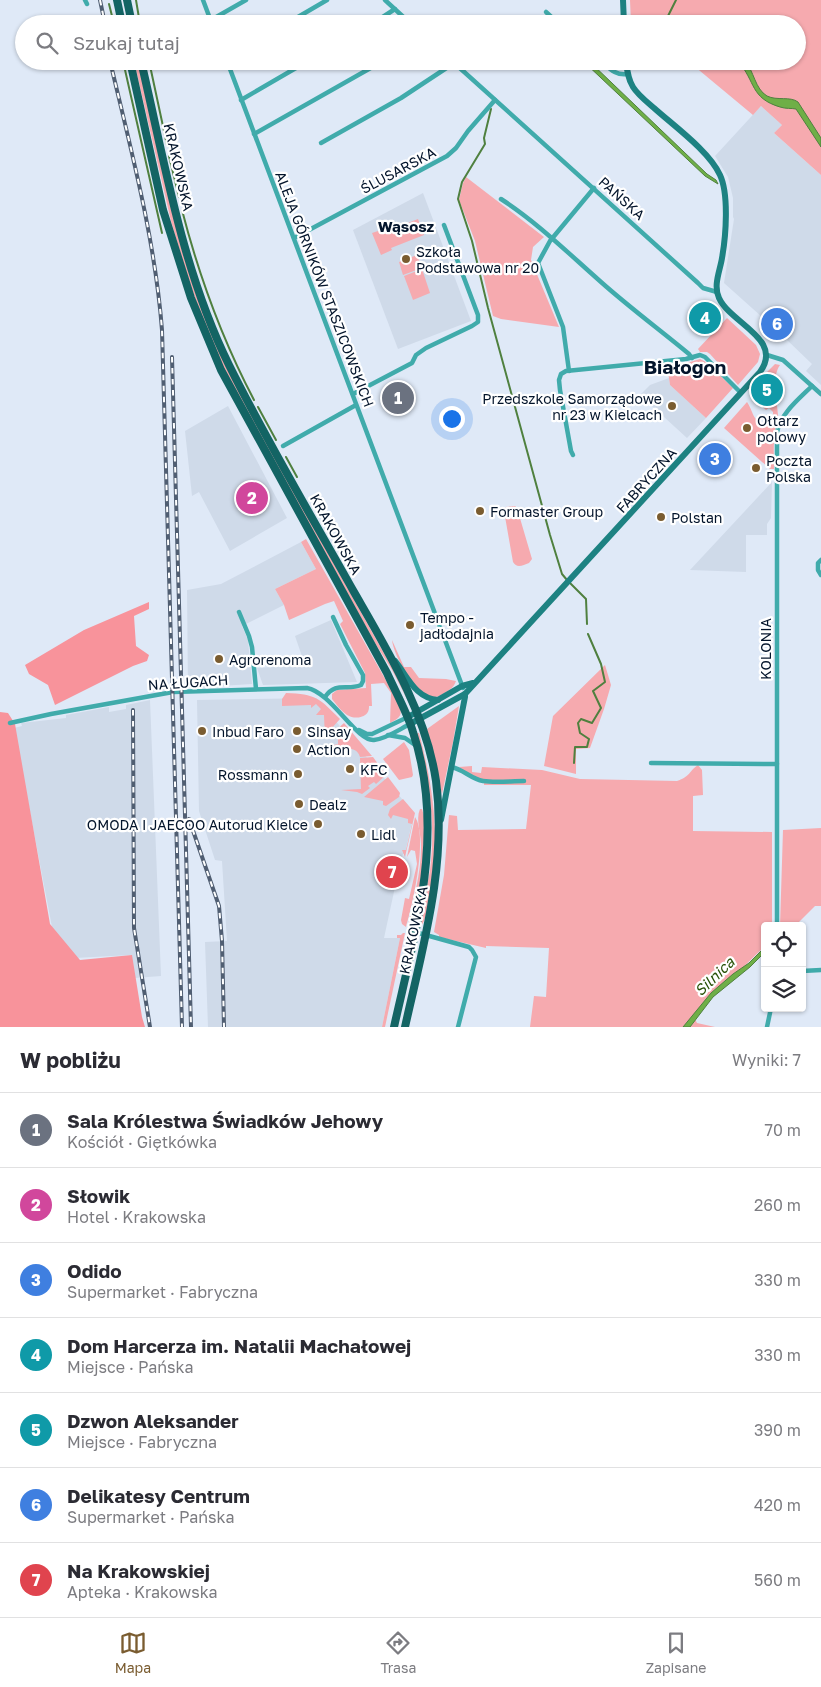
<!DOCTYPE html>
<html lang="pl">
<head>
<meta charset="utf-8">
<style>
	body { margin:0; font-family:"Golos Text",sans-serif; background:#f7f7f7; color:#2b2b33 }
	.controls { position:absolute; right:15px; bottom:15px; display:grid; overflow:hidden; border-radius:5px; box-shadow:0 1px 4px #0004 }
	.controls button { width:45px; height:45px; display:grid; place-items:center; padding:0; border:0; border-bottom:1px solid #e1e1e2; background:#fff; color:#2b2b33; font:25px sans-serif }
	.you { position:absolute; left:451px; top:418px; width:18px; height:18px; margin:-12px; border:4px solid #fff; border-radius:50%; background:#1a73e8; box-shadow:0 0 0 8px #1a73e833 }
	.badge { display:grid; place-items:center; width:32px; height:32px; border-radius:50%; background:#7a5c30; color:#fff; font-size:16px; font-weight:700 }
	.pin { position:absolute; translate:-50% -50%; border:2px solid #fff; box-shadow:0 1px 5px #0006 }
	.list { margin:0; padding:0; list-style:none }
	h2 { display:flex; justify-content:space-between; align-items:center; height:65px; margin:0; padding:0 20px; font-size:21px }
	h2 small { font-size:16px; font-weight:400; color:#7c7c81 }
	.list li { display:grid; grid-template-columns:32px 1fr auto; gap:15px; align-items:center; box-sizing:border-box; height:75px; padding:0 20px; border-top:1px solid #e1e1e2 }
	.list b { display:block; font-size:19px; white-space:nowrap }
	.list p { margin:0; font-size:16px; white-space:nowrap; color:#7c7c81 }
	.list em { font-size:16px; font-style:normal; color:#7c7c81 }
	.icon { flex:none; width:28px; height:28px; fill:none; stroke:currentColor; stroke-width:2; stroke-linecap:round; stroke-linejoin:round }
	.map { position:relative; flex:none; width:821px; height:1027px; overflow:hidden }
	.search { position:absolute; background:#fff; box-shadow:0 1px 4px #0004; left:15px; right:15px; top:15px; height:55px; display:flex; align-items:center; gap:12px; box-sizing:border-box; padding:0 18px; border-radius:28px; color:#7c7c81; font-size:19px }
	.sheet { height:590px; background:#fff }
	nav { display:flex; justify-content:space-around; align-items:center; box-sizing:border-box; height:70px; border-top:1px solid #e1e1e2; background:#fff; font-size:14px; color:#7c7c81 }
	nav a { display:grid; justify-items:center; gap:2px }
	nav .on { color:#7a5c30 }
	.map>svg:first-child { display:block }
	.built { fill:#cfdae9 }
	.green { fill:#f6aaaf }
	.forest { fill:#f8939b }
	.water { fill:#6faf47; stroke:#4f803f }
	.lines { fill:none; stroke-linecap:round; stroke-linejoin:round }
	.stream { stroke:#4f803f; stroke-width:2 }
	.minor { stroke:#40abab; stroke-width:4.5 }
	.secondary { stroke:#1d8282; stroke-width:6 }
	.primary { stroke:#136464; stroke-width:8 }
	.rail-casing { stroke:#505e72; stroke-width:4 }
	.rail { stroke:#fff; stroke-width:2; stroke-dasharray:5.5; stroke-linecap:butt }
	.poi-dot { fill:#7a5c30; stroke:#fff; stroke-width:2 }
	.labels { text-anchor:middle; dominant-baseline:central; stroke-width:4.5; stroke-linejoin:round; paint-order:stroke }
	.street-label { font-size:14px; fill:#03142b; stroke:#fff }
	.poi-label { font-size:14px; fill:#03142b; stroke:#fff; text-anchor:start }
	.neighbourhood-label { font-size:15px; font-weight:bold; fill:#03142b; stroke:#fff }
	.water-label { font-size:15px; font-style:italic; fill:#285207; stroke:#fff }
	.district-label { font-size:19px; font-weight:bold; fill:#03142b; stroke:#fff }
</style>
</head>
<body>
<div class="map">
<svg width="821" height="1027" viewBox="0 0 821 1027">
	<rect width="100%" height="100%" fill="#dfe9f7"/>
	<g class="built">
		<polygon points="761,106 782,125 774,133 821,175 821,385 806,371 812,364 787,340 791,335 791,331 769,310 762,317 724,283 734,219 733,217 733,198 728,177 715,156"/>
		<polygon points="423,193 471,321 398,349 353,230"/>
		<polygon points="669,378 670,385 706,418 687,438 640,395 650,385"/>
		<polygon points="228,406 287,518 230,551 199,492 192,496 185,431"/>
		<polygon points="772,482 771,518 767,524 767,535 746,535 746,572 690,570"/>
		<polygon points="301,542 316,569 275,589 284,605 242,626 248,640 252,684 188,688 187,590 221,584"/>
		<polygon points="331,620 357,682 263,685 257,668 305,665 295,636"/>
		<polygon points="316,698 414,813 405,854 403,854 400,864 384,938 400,938 382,1027 208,1027 205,942 227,941 222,861 215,860 199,811 197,700"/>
		<polygon points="150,700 161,976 135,978 131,955 75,958 52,927 14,728 22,726 21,723 66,718 66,715 109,707 109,712 126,709 126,705"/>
	</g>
	<g class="green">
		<polygon points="630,0 821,0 821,175 774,133 782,125 761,106 753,115 688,61 797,61 797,24 631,24"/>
		<polygon points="134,61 138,61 194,285 293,491 395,673 412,709 392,670 375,643 224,370 206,329 184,266 171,221"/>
		<polygon points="466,177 544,237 533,247 531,260 559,327 501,319 493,316 475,241 459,200 463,183"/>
		<polygon points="418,219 424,235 391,248 392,250 381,255 372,233 384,229 385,232"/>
		<polygon points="417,255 422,268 403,275 399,262"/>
		<polygon points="422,269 430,293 413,300 404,276"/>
		<polygon points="727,318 756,345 760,354 758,362 738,385 710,354 707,352 700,352 698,349"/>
		<polygon points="700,359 706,362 733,388 706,418 670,385 667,365 690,362"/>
		<path d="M 775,364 L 780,365 C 771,378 777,400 778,415 C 779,420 775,427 775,433 C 773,445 774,457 774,469 L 770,469 L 724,428 L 747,402 C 754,412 752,423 768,424 L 773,419 L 773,412 L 769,408 L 766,410 L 751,396 L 767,378 L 766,373 Z"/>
		<path d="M 515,506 L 517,508 L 532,559 L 529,563 C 523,565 517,569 513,562 L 504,511 L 506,507 Z"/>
		<path d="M 306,539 L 397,700 C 402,713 404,716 390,723 L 391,693 L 384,683 L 371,684 L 372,706 L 369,706 C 370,718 355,720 347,715 C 341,711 336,704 332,699 L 332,694 L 337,690 L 366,688 L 365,673 L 340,624 L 343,621 L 334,601 L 325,604 L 289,620 L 284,605 L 275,589 L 316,569 L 301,542 Z"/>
		<path d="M 392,640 L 404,667 L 411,667 L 419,678 L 446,679 L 456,681 C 454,687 451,689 446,692 C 441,695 437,698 431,697 C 414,691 394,657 392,640 Z"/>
		<polygon points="605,665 611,685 604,709 590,748 576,749 576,774 544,766 553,716"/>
		<path d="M 286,693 C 316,694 319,698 340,719 L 330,730 L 329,739 L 325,739 L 324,715 L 316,715 L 321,709 L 316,704 L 311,708 L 311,705 L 282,706 L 282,699 Z"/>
		<polygon points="459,706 453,742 442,794 427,729"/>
		<path d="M 344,723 L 372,756 L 360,757 C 356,744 344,751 335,748 L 334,745 L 338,744 L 338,736 L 334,736 L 334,732 Z"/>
		<path d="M 417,733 L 419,733 C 434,789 441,843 429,901 C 427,909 426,920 421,926 C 419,913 428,885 430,870 C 436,824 429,778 417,733 Z"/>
		<polygon points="404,742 409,750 413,775 412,777 399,780 383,759"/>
		<polygon points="373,757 386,775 376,784 374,782 368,786 370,788 362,794 357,792 341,790 361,789 360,758"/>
		<path d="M 698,765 L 702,770 L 703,795 L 693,796 L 693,831 L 772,832 L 772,926 L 765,926 L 765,946 L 730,980 L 711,993 L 694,1017 L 697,1023 L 715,1027 L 530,1027 L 534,996 L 546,997 L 549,948 L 486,946 L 486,948 L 439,937 L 439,935 L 434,932 L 444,875 L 449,815 L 457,816 L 458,830 L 526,829 L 531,785 L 484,785 L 484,781 L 468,774 L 459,767 L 472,766 L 472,772 L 481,773 L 482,767 L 542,770 L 580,779 L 677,781 C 690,777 690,770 698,765 Z"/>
		<polygon points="388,777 400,793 399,797 386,806 383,805 383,801 364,797"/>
		<polygon points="403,799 415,813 405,857 402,850 406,850 412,824 408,823 408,819 393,815 391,819 388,815 390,809"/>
		<path d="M 420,809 L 422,809 C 432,839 419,891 413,922 L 408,926 C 413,900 421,874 421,848 C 422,836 415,820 420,809 Z"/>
		<path d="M 415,817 C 428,836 413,904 406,927 L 402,924 L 401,920 L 405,898 L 409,899 L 417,864 L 415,851 L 411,850 L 407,857 Z"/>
		<polygon points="821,828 821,906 815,906 795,926 780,926 783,830"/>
		<polygon points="403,933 405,933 385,1027 382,1027 400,938 397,938 397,935 401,935"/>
	</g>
	<g class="forest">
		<polygon points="149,602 149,609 134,616 136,646 149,655 147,661 133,666 55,705 48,685 29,674 25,665 84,630"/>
		<polygon points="0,712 8,713 15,724 50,924 80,960 132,955 142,1017 145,1027 0,1027"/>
	</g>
	<g class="water">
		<polygon points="583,61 589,61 707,174 716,180 718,184 705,176"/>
		<path d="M 738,61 L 745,61 C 754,71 755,89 767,96 C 777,101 790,96 798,102 L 821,138 L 821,147 L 796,109 C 791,108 786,109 780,107 C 750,98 756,82 738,61 Z"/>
		<polygon points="765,947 765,952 750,967 713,997 690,1027 683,1027 711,993 733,974 749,963"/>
	</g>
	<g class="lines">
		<g class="stream">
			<polyline points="136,0 140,24"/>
			<polyline points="109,4 114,24"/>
			<polyline points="664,24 676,0"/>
			<polyline points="123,61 162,233"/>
			<polyline points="149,61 167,145"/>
			<polyline points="491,109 484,138 485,144 462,182 458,199 472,241 488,308 550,535 562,574 567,580"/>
			<polyline points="169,156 179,197"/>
			<path d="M 182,210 C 199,276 222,339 254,400"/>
			<polyline points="258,407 276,440"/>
			<polyline points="286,457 297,477"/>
			<polyline points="570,583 586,599 587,624"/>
			<polyline points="574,763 575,747 587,747 589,739 580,733 578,723 581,719 592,723 601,708 593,691 605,682 601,664 588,634"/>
		</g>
		<g class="minor">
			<polyline points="85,0 87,4"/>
			<polyline points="203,0 212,24"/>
			<polyline points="385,0 411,24"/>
			<polyline points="546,12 559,24"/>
			<polyline points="211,20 246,0"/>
			<polyline points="286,24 327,0"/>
			<polyline points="372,24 395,9"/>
			<polyline points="227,61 463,688"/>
			<polyline points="452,61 698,283 703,288 717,292"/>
			<path d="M 601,61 C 610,69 616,76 628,74"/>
			<polyline points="241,100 308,61"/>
			<polyline points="254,134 383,61"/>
			<polyline points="321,143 401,98 454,63"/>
			<path d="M 501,199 C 538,223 568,253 601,282 C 629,307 660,330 689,354 L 692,358"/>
			<polyline points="294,238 447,156 456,148 468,131 495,100"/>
			<polyline points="767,355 783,360 821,394"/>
			<polyline points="569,371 563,327 538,263 550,241 594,188"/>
			<polyline points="353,394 412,363 416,355 426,348 472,326 478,322 478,315 444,225"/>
			<polyline points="283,446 356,405"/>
			<polyline points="573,455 571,451 560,390 559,380 561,374 566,371 686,359 700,355 705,357 741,393"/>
			<polyline points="821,560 818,563 818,570 821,575"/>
			<polyline points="239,612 249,636 252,647 256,689"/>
			<path d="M 325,697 C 336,681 347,691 361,685 L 363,681 L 363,675 L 346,645 L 333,617"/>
			<path d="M 10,723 L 51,714 L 173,692 L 307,688 C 331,692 357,742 374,740 C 386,739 400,729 410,724"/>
			<polyline points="359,730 367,734 372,734 408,717"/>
			<polyline points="388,735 405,738 415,745"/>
			<polyline points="651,763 777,764"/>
			<path d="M 451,767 C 463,769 471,779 483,781 C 496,783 511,781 524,781"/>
			<path d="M 777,926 L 777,432 C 781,413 799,399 812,386"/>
			<polyline points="415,932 469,947 472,950 476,957 458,1027"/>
			<polyline points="802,971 821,970"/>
			<polyline points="767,1027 771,1008"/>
		</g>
		<g class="secondary">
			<polyline points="623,0 624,24"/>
			<path d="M 395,661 C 408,677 415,698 438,700"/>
			<polyline points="408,717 462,686 473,683"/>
			<path d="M 410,724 L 465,694 L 760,372 C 784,339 731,324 719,298 C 713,285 720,271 722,258 C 726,236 729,194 720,175 C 709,151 674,126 654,108 C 647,102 638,95 633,87 C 628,79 627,70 626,61"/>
			<polyline points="441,820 465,697 465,694"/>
		</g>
		<g class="primary">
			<polyline points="117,0 122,24"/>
			<polyline points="127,0 132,24"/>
			<path d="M 130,61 L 163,210 L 191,298 L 221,370 L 387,673 C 396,693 407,712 413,732 C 446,832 416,928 394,1027"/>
			<path d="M 141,61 C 165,163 182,270 229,365 C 267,442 312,517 354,592 C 388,651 426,713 436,781 C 447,865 423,946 405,1027"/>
		</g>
		<defs>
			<g id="rail">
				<polyline points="100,0 105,24"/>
				<path d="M 110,61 C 131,150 155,239 162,330 L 182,1027"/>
				<polyline points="172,357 191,1027"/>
				<polyline points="133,710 134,928 150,1027"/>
				<polyline points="189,819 219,906 222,941 224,1027"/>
			</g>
		</defs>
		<use href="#rail" class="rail-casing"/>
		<use href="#rail" class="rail"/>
	</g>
	<g class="poi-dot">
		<circle cx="406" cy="259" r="5"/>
		<circle cx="672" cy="406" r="5"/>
		<circle cx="747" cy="428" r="5"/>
		<circle cx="756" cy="468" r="5"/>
		<circle cx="480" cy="511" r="5"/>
		<circle cx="661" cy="517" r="5"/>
		<circle cx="410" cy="625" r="5"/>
		<circle cx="219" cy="659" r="5"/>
		<circle cx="202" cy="731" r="5"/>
		<circle cx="297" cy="731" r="5"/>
		<circle cx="297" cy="749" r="5"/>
		<circle cx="350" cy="769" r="5"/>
		<circle cx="298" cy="774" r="5"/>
		<circle cx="299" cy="804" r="5"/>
		<circle cx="318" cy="824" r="5"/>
		<circle cx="361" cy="834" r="5"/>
	</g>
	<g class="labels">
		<g class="street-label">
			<text transform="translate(179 167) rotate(77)">KRAKOWSKA</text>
			<text transform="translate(398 170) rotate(-28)">ŚLUSARSKA</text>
			<text transform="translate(622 198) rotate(42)">PAŃSKA</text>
			<text transform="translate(325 289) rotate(69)">ALEJA GÓRNIKÓW STASZICOWSKICH</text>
			<text transform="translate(646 480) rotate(-48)">FABRYCZNA</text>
			<text transform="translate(336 534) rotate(61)">KRAKOWSKA</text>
			<text transform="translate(765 649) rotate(-90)">KOLONIA</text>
			<text transform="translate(188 682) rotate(-4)">NA ŁUGACH</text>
			<text transform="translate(413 930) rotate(-78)">KRAKOWSKA</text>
		</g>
		<g class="poi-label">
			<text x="416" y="251">Szkoła<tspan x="416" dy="16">Podstawowa nr 20</tspan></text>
			<text x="662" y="398" text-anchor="end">Przedszkole Samorządowe<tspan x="662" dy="16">nr 23 w Kielcach</tspan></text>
			<text x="757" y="420">Ołtarz<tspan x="757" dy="16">polowy</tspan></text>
			<text x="766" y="460">Poczta<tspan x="766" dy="16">Polska</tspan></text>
			<text x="490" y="511">Formaster Group</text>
			<text x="671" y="517">Polstan</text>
			<text x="420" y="617">Tempo -<tspan x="420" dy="16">jadłodajnia</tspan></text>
			<text x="229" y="659">Agrorenoma</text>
			<text x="212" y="731">Inbud Faro</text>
			<text x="307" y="731">Sinsay</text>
			<text x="307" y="749">Action</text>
			<text x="360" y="769">KFC</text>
			<text x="288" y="774" text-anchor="end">Rossmann</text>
			<text x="309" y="804">Dealz</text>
			<text x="308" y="824" text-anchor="end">OMODA I JAECOO Autorud Kielce</text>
			<text x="371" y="834">Lidl</text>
		</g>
		<g class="neighbourhood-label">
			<text x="406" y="226">Wąsosz</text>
		</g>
		<g class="water-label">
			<text transform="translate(714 976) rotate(-44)">Silnica</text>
		</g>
		<g class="district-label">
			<text x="685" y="366">Białogon</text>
		</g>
	</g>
</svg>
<div class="controls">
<button><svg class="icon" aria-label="locate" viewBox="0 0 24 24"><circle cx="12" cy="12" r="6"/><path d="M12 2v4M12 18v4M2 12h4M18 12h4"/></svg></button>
<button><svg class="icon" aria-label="layers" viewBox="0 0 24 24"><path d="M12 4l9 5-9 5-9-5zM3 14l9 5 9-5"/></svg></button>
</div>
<div class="you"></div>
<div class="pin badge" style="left:398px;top:398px;background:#6b7280">1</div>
<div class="pin badge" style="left:252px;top:498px;background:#d1479c">2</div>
<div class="pin badge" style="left:715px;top:459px;background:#3f7fe0">3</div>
<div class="pin badge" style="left:705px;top:318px;background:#0f9aa8">4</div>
<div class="pin badge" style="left:767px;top:390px;background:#0f9aa8">5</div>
<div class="pin badge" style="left:777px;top:324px;background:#3f7fe0">6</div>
<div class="pin badge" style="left:392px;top:872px;background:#e0444e">7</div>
<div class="search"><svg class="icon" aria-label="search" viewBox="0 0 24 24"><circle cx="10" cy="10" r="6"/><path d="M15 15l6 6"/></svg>Szukaj tutaj</div>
</div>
<section class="sheet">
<h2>W pobliżu<small>Wyniki: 7</small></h2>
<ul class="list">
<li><span class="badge" style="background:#6b7280">1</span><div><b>Sala Królestwa Świadków Jehowy</b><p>Kościół · Giętkówka</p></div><em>70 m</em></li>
<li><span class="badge" style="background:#d1479c">2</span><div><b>Słowik</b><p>Hotel · Krakowska</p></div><em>260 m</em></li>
<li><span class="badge" style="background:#3f7fe0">3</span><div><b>Odido</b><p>Supermarket · Fabryczna</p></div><em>330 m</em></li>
<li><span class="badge" style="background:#0f9aa8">4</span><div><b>Dom Harcerza im. Natalii Machałowej</b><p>Miejsce · Pańska</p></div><em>330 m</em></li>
<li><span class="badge" style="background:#0f9aa8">5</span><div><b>Dzwon Aleksander</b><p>Miejsce · Fabryczna</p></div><em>390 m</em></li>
<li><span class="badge" style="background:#3f7fe0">6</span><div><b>Delikatesy Centrum</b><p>Supermarket · Pańska</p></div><em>420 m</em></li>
<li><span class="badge" style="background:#e0444e">7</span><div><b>Na Krakowskiej</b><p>Apteka · Krakowska</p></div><em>560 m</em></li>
</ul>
</section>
<nav>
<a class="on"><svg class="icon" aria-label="map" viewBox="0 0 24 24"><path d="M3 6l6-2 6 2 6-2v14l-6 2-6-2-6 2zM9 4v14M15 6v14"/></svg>Mapa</a>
<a><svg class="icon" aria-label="directions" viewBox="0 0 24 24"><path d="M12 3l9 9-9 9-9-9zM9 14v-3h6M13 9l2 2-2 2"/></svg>Trasa</a>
<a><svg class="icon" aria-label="saved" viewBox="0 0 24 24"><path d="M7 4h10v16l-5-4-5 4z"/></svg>Zapisane</a>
</nav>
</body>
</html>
